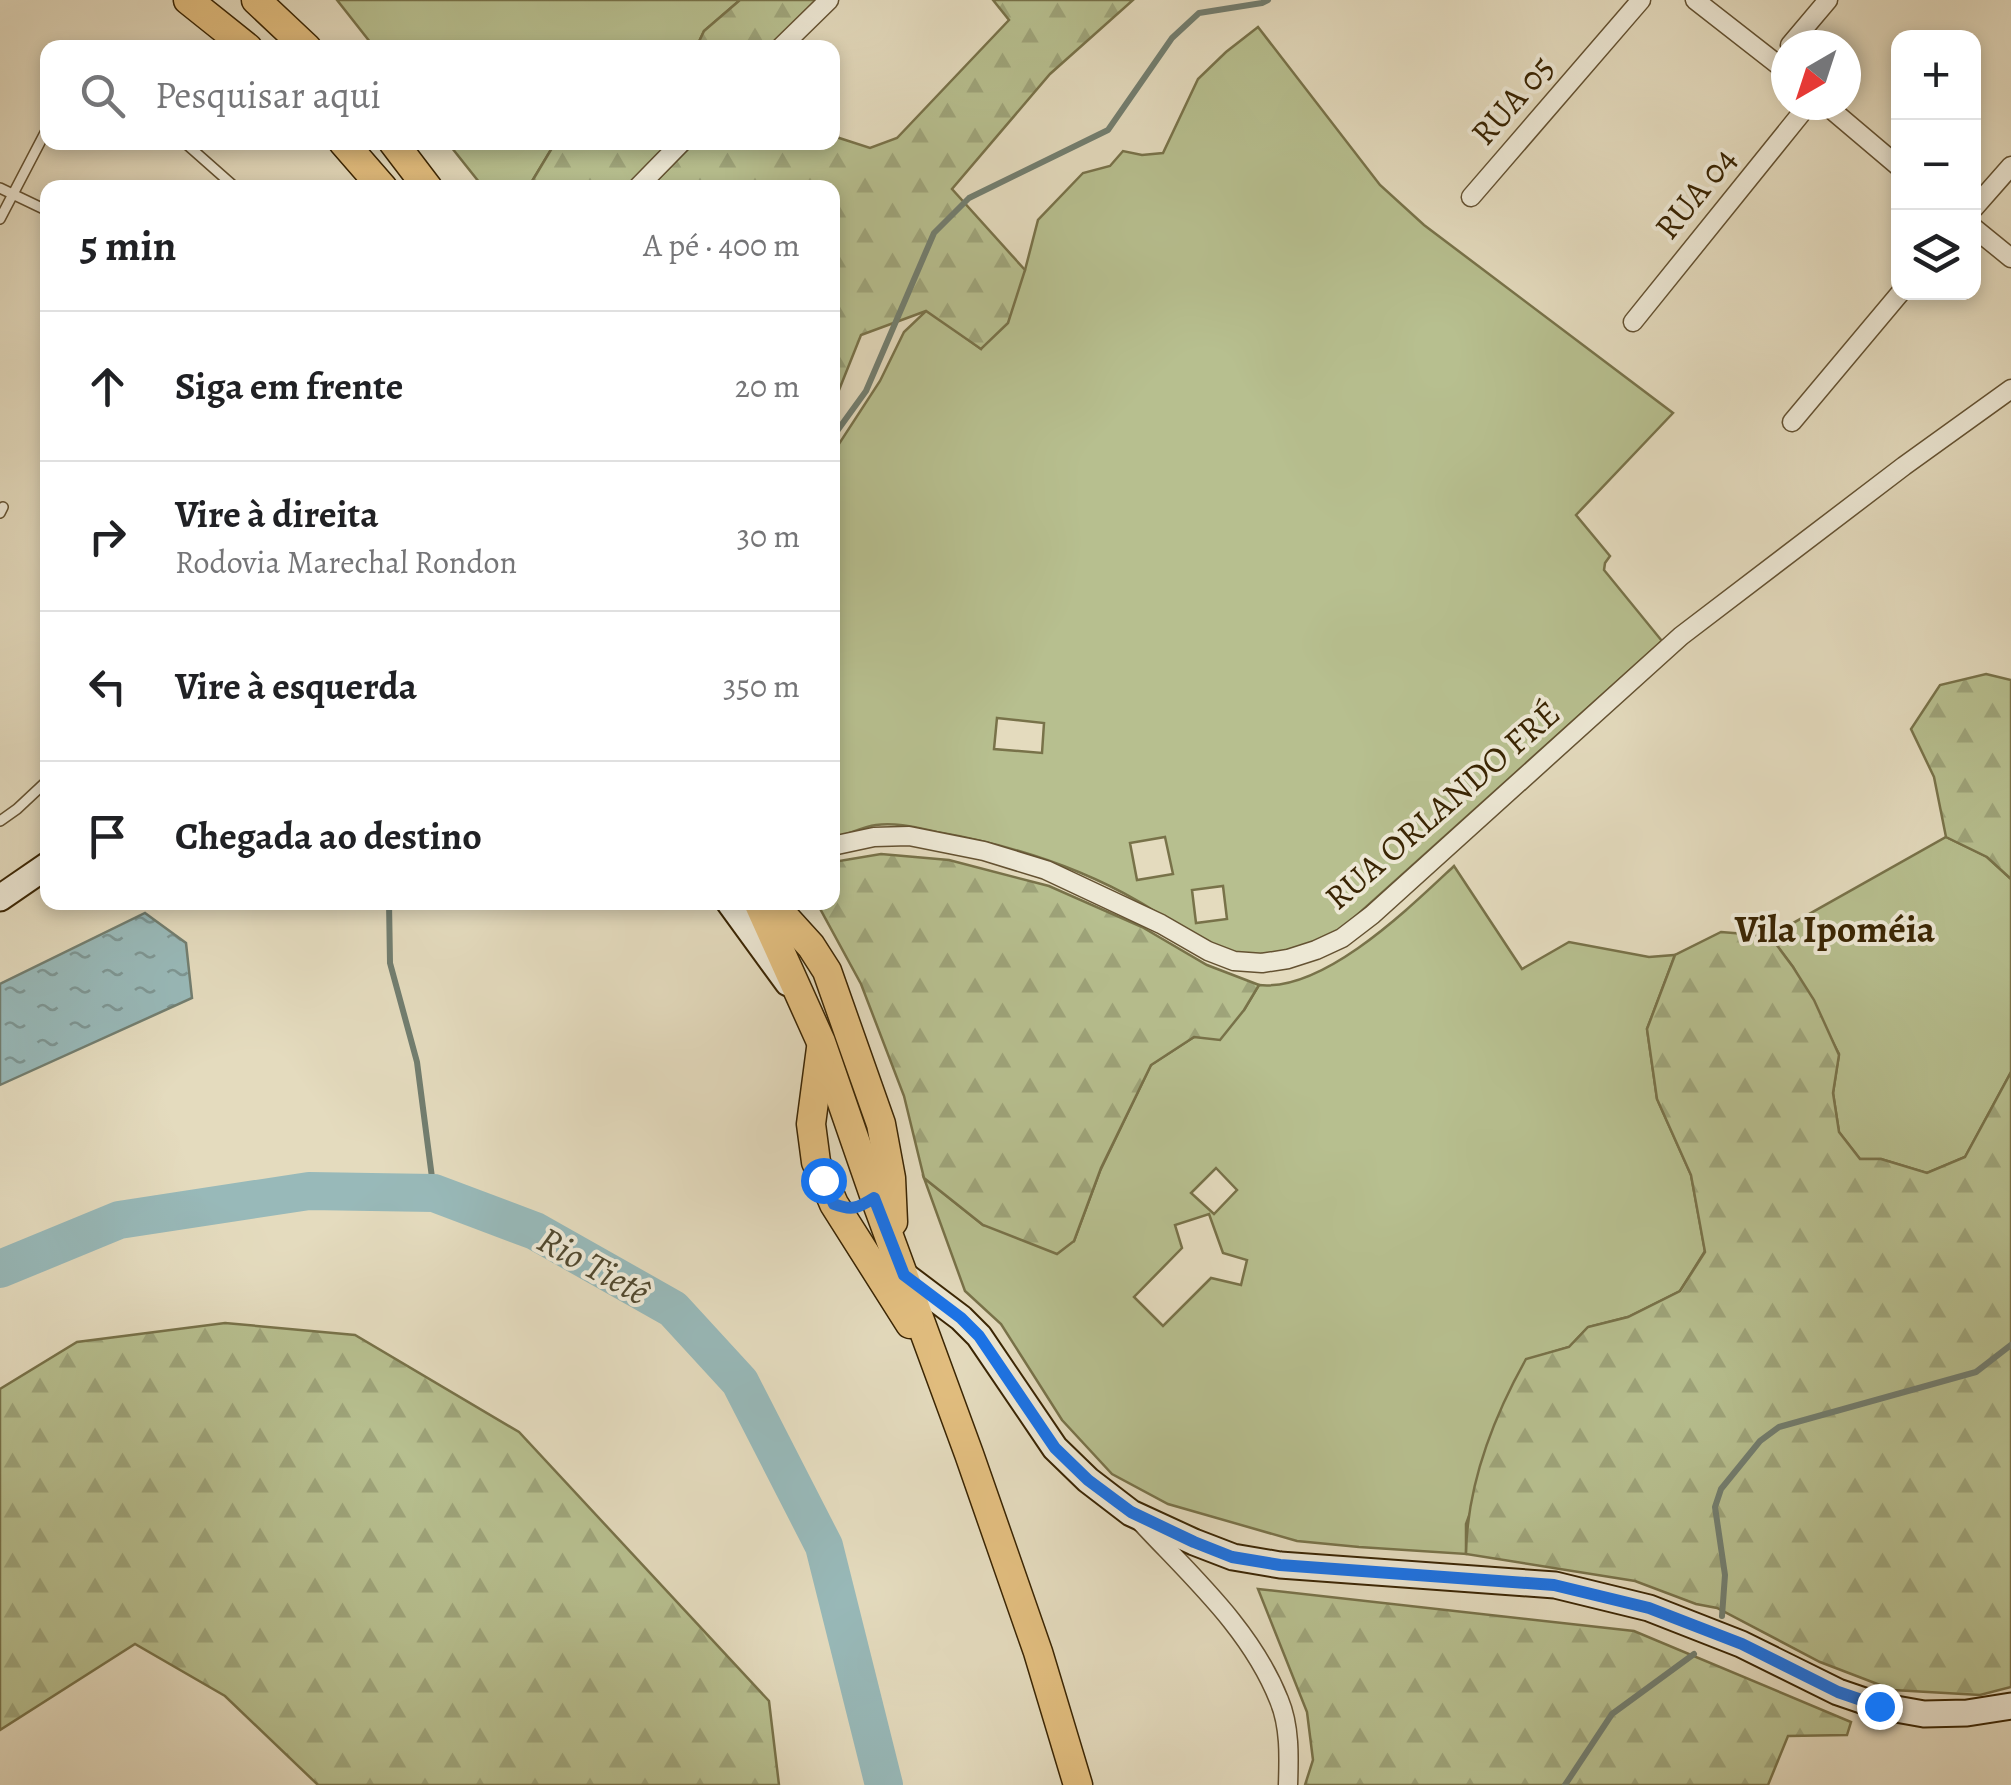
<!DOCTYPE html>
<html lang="pt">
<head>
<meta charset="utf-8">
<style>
	body { margin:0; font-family:Alegreya,serif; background:#f6f6f6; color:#202124 }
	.controls { position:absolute; right:30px; top:30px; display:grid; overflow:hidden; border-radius:20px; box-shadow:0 5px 15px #0003 }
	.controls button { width:90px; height:90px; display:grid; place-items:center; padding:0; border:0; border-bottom:2px solid #e0e0e0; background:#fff; color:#202124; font:50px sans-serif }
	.compass { position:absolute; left:1771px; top:30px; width:90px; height:90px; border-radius:50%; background:#fff; box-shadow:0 5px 15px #0003; rotate:219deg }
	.stop { position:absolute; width:30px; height:30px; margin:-22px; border:8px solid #1a73e8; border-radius:50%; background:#fff }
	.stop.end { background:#1a73e8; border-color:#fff; box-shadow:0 2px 10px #0008 }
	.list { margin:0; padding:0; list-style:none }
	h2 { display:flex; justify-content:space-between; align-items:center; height:130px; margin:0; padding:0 40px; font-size:42px }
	h2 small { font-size:32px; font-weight:400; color:#757577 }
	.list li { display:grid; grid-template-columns:65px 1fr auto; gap:30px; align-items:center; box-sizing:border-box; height:150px; padding:0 40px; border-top:2px solid #e0e0e0 }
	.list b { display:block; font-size:38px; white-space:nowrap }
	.list p { margin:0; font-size:32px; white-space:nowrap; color:#757577 }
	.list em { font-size:32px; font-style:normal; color:#757577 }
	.icon { flex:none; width:55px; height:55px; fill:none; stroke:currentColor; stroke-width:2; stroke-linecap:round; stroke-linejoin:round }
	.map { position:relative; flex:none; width:2011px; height:1785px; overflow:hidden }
	.search { position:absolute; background:#fff; box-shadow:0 5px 15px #0003; left:40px; top:40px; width:800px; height:110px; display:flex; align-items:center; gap:25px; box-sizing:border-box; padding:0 35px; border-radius:20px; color:#757577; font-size:38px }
	.panel { position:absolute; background:#fff; box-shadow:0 5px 15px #0003; left:40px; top:180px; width:800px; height:730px; border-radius:20px }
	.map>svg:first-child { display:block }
	.grass { fill:#b7bf8f; stroke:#787249; stroke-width:2.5; fill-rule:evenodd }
	.forest { fill:url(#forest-firs); stroke:#787249; stroke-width:2.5 }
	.water { fill:url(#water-ripples); stroke:#727e70; stroke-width:2.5 }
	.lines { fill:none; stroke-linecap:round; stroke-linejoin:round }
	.stream { stroke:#727e70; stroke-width:6 }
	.river { stroke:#98b9b9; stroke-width:38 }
	.lane-casing { stroke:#645232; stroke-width:12 }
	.street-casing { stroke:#645232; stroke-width:21 }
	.secondary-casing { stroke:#3a2503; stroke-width:29 }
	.primary-casing { stroke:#3a2503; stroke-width:31 }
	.lane { stroke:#ede8d5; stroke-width:9 }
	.street { stroke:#ede8d5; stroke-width:18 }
	.secondary { stroke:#ede8d5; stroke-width:25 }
	.primary { stroke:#e2be7f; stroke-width:28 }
	.route { stroke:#1a73e8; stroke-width:12 }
	.labels { text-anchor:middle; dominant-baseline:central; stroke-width:8; stroke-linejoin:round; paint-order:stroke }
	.street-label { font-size:35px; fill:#3a2503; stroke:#ede8d5 }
	.neighbourhood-label { font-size:38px; font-weight:bold; fill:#3a2503; stroke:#ede8d5 }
	.water-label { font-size:38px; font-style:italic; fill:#524a30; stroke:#ede8d5 }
</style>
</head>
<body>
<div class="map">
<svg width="2011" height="1785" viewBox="0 0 2011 1785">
	<defs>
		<pattern id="forest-firs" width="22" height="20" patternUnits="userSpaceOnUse" patternTransform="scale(2.5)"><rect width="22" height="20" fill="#b7bf8f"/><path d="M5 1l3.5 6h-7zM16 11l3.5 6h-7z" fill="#9ea47a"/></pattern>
		<pattern id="water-ripples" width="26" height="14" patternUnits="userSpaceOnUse" patternTransform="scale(2.5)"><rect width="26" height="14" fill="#98b9b9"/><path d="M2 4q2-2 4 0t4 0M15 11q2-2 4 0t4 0" fill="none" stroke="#7d9694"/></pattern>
	</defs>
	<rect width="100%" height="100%" fill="#e4dbbe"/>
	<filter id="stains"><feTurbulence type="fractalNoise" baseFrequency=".002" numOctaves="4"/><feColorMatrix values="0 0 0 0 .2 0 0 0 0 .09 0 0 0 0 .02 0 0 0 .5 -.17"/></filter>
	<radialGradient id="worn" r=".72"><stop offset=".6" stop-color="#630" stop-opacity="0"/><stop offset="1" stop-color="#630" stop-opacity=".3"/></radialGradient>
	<g class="grass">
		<polygon points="337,0 740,0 704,31 696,48 374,47"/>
		<path d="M 1258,27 L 1380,185 L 1424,225 L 1673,413 L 1576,515 L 1610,556 L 1605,563 L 1604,570 L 1662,641 L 1336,934 C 1305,945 1274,959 1240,953 C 1203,947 1170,919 1138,901 C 1077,866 1006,844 937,832 C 918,828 896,822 876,825 C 862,827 847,835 833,838 L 833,453 L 880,381 L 904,332 L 927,310 L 981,349 L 1025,270 L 1038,220 L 1083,173 L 1110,166 L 1123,151 L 1142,155 L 1163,153 L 1198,79 L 1226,52 ZM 997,718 L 1044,723 L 1042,753 L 994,749 ZM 1165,837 L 1173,874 L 1137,880 L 1130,843 ZM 1223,886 L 1227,919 L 1196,923 L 1192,890 Z"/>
		<polygon points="448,143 555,143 528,188 483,187"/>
		<polygon points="1946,837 1987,857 2011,879 2011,1072 1965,1157 1927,1173 1881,1159 1860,1159 1839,1132 1833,1093 1839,1054 1793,967 1770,936"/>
		<path d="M 1454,866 L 1522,969 L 1569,942 L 1649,957 L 1675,955 L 1647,1029 L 1657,1099 L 1691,1175 L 1705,1251 L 1680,1291 L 1628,1317 L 1588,1327 L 1569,1347 L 1526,1360 L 1466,1524 L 1466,1554 L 1359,1547 L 1297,1541 L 1168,1504 L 1112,1474 L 1062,1420 L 1001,1324 L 965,1291 L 924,1178 L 983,1225 L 1074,1241 L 1100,1171 L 1151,1065 L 1194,1037 L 1244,1010 L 1259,985 C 1324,992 1409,908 1454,866 ZM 1216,1168 L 1237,1190 L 1214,1214 L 1191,1193 ZM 1209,1214 L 1223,1253 L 1247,1260 L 1241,1285 L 1211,1278 L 1163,1326 L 1134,1297 L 1182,1248 L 1175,1225 Z"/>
	</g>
	<g class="forest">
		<polygon points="740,0 819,0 769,47 696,48 704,31"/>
		<polygon points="993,0 1133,0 1050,74 952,189 1025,270 1008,323 981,349 926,311 861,335 833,405 832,188 649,188 694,143 832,142 833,136 870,148 897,138 1009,20"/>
		<polygon points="555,143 671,143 626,187 528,188"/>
		<polygon points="1986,674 2011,680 2011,879 1987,857 1946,837 1934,777 1911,729 1940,685"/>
		<polygon points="881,854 949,860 1049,886 1142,927 1207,965 1259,985 1244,1010 1220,1040 1194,1037 1151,1065 1101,1168 1074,1241 1057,1254 983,1225 924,1178 904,1096 861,984 817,903 832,902 833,862"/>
		<path d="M 1721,932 L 1770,936 L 1793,967 L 1814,1000 L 1839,1055 L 1833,1093 L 1839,1132 L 1860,1159 L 1881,1159 L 1927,1173 L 1965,1157 L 2011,1072 L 2011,1687 L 1980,1695 L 1893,1690 L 1820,1662 L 1717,1608 L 1696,1604 L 1635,1581 L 1466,1554 C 1467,1486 1493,1418 1526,1359 L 1569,1347 L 1588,1327 L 1628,1317 L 1680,1291 L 1705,1252 L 1691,1175 L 1657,1099 L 1647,1029 L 1675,955 Z"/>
		<polygon points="225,1323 355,1335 519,1432 769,1701 779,1785 318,1785 225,1696 135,1644 0,1730 0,1389 77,1342"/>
		<polygon points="1258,1589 1634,1631 1851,1722 1847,1735 1788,1736 1768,1785 1305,1785 1313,1760 1307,1712"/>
	</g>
	<polygon class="water" points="145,913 186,943 192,998 0,1085 0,984"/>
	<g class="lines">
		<g class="stream">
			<polyline points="832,438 866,391 934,233 969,198 1108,130 1172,38 1199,13 1262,3 1268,0"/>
			<polyline points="389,902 390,963 417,1062 434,1193"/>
			<polyline points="1722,1616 1725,1575 1715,1507 1721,1489 1760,1441 1779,1427 1976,1372 2011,1345"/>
			<polyline points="1565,1785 1612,1714 1694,1654"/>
		</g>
		<polyline class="river" points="0,1269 119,1220 309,1191 434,1193 535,1231 673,1309 740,1382 824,1546 884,1785"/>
		<defs>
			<g id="lane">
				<polyline points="184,142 236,188"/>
				<polyline points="0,188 48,211"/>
				<polyline points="0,219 48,127"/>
				<polyline points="0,513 3,507"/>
				<polyline points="0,821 17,809 48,780"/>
			</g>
			<g id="street">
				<polyline points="1695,0 1786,71"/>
				<polyline points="1790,45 1828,0"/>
				<polyline points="780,48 829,0"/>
				<polyline points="1826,105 1898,166"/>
				<polyline points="637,188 682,142"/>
				<polyline points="1471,197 1641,0"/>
				<polyline points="1974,208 2011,166"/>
				<polyline points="1974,228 2011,258"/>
				<polyline points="1633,322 1808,105"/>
				<polyline points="1792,422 1901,292"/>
				<polyline points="832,846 874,837 909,836 984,851 1046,870 1161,924 1208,951 1234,961 1262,963 1288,959 1316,950 1342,938 1372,915 1681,636 1904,466 2011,389"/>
				<path d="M 1140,1521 C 1191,1576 1251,1629 1279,1700 C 1290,1726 1289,1757 1288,1785"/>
			</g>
			<g id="secondary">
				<polyline points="0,898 48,865"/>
				<polyline points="729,902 788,983"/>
				<polyline points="904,1275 961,1318 979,1336 1055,1448 1088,1480 1131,1513 1194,1542 1233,1557 1280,1565 1555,1585 1649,1608 1741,1644 1838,1692 1879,1706 1924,1714 1967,1713 2011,1706"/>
			</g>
			<g id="primary">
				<polyline points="188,0 248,48"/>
				<polyline points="256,0 307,48"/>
				<polyline points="343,142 383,188"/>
				<polyline points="393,142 428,188"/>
				<polyline points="758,902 821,1042 875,1198 969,1454 1038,1652 1078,1785"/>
				<polyline points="771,902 811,946 827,971 881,1124 891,1178 893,1222"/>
				<polyline points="821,1048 811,1124 816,1162 834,1204 910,1324"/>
			</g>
		</defs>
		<use href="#lane" class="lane-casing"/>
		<use href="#street" class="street-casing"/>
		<use href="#secondary" class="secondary-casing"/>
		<use href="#primary" class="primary-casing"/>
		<use href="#lane" class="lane"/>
		<use href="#street" class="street"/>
		<use href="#secondary" class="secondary"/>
		<use href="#primary" class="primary"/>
	</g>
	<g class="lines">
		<path class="route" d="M 823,1180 L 834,1204 C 852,1211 858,1208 874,1198 L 904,1275 L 961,1318 L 979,1336 L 1055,1448 L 1088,1480 L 1131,1512 L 1194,1542 L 1232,1557 L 1280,1565 L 1554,1585 L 1649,1608 L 1742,1644 L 1838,1692 L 1879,1706"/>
	</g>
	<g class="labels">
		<g class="street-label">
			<text transform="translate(1512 100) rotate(-49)">RUA 05</text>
			<text transform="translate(1695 193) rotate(-51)">RUA 04</text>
			<text transform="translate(1442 805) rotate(-41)">RUA ORLANDO FRÉ</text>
		</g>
		<g class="neighbourhood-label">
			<text x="1835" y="929">Vila Ipoméia</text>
		</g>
		<g class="water-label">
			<text transform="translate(593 1265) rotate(29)">Rio Tietê</text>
		</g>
	</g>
	<rect width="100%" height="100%" filter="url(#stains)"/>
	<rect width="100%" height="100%" fill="url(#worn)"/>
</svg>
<div class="controls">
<button>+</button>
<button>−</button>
<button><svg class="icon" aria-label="layers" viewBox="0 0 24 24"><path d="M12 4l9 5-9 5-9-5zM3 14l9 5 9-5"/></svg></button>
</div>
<svg class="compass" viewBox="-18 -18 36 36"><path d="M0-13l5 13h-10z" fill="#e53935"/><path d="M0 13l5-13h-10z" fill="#757577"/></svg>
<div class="stop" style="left:823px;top:1180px"></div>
<div class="stop end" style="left:1879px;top:1706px"></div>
<div class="search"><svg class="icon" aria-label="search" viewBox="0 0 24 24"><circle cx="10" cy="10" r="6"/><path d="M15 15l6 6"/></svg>Pesquisar aqui</div>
<section class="panel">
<h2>5 min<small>A pé · 400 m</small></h2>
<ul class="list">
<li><svg class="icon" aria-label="ahead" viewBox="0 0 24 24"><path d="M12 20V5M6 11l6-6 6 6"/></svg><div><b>Siga em frente</b></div><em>20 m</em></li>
<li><svg class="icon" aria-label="right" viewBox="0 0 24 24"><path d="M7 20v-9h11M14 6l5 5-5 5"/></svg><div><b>Vire à direita</b><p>Rodovia Marechal Rondon</p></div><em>30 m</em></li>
<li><svg class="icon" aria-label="left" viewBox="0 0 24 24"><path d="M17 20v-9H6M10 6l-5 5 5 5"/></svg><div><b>Vire à esquerda</b></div><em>350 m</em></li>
<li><svg class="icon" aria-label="arrive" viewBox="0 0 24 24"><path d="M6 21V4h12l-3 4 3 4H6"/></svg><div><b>Chegada ao destino</b></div></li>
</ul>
</section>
</div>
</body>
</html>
